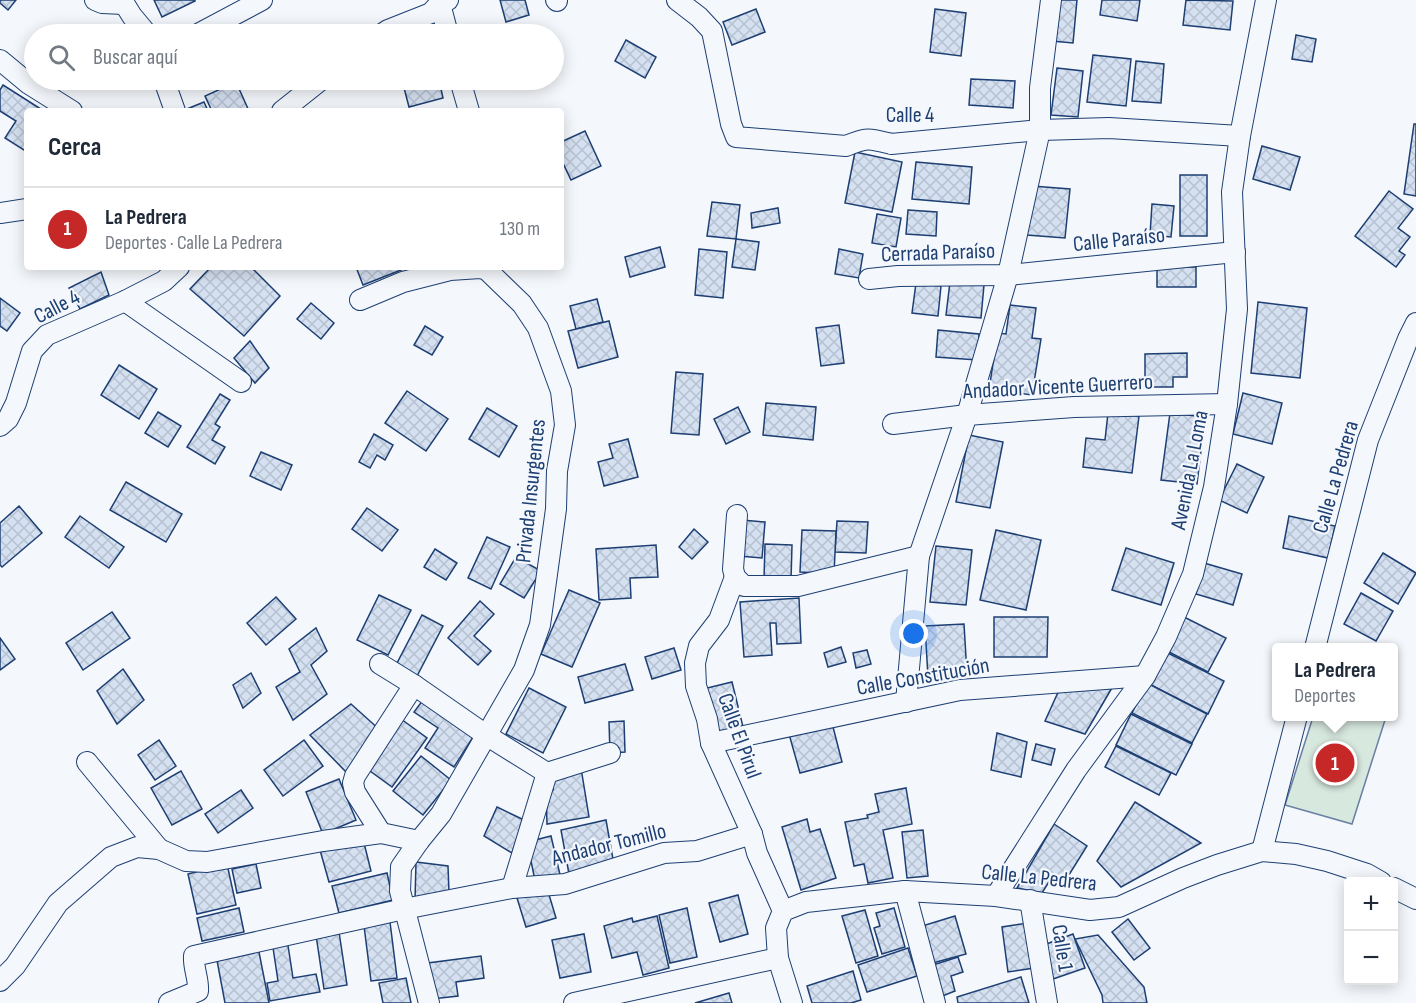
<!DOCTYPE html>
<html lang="es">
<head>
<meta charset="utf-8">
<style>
	body { margin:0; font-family:"Sofia Sans Condensed",sans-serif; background:#f2f2f3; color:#1f2937 }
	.controls { position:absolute; right:18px; bottom:18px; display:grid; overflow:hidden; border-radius:6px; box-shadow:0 3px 15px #0003 }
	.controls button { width:54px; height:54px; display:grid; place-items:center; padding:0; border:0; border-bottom:2px solid #e0e1e3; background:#fff; color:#1f2937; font:30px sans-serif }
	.you { position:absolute; left:914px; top:634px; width:21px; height:21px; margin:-15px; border:4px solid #fff; border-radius:50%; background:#1a73e8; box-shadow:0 0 0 9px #1a73e833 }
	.badge { display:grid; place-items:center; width:39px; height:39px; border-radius:50%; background:#c62828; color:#fff; font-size:20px; font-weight:700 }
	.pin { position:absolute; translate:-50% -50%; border:3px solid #fff; box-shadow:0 2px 6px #0006 }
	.popup { position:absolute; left:1272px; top:643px; width:126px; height:78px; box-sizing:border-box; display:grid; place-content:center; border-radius:6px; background:#fff; filter:drop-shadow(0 2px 4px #0005); font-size:20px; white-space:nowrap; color:#747a83 }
	.popup b { font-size:22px; color:#1f2937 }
	.popup::after { content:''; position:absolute; left:50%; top:100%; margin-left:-12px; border:12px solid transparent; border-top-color:#fff }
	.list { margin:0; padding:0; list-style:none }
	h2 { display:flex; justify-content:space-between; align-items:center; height:78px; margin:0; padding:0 24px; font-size:26px }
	h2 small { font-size:20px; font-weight:400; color:#747a83 }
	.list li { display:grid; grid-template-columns:39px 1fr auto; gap:18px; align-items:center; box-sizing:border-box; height:84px; padding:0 24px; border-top:2px solid #e0e1e3 }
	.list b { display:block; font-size:22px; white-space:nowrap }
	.list p { margin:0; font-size:20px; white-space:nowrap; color:#747a83 }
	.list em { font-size:20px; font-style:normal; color:#747a83 }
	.icon { flex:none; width:33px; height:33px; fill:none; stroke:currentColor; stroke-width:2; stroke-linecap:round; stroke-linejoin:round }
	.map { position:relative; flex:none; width:1416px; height:1003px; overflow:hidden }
	.search { position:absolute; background:#fff; box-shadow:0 3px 15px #0003; left:24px; top:24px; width:540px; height:66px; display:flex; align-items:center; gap:15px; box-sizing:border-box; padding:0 21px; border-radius:33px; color:#747a83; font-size:22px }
	.panel { position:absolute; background:#fff; box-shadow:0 3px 15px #0003; left:24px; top:108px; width:540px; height:162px; border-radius:6px }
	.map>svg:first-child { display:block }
	.garden { fill:#d7e8df; stroke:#687fa3; stroke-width:1.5 }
	.building { fill:url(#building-cross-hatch); stroke:#1d3f73; stroke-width:1.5 }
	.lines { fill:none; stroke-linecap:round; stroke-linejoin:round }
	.minor-casing { stroke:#1d3f73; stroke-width:22 }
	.minor { stroke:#f4f7fb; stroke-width:20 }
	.labels { text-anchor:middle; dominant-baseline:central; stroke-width:4.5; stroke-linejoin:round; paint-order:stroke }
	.street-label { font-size:22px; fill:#1d3f73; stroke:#f4f7fb }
</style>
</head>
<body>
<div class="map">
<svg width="1416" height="1003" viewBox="0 0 1416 1003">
	<defs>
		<pattern id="building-cross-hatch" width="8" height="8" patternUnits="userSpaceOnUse" patternTransform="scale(1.5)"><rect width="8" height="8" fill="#d5e0f0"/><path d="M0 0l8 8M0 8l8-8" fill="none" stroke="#b6c1d1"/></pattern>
	</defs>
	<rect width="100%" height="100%" fill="#f4f7fb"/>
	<polygon class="garden" points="1313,717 1376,717 1385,720 1352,824 1285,805"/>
	<g class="building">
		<polygon points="0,0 16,0 8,10 0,3"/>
		<polygon points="154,0 195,0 195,1 162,17"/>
		<polygon points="500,0 525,0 529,15 506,22"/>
		<polygon points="1056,0 1077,0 1073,43 1052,41"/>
		<polygon points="1102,0 1140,0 1137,21 1100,15"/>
		<polygon points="1186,0 1233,1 1230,30 1183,25"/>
		<polygon points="756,9 765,32 732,45 723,22"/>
		<polygon points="935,9 966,13 961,56 930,52"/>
		<polygon points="1296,35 1316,39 1312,62 1292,59"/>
		<polygon points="626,40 656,57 645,78 615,61"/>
		<polygon points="1093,55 1131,59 1126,106 1087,102"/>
		<polygon points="1136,61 1164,64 1161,103 1132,101"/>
		<polygon points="1057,68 1083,71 1078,117 1051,115"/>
		<polygon points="971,79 1015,81 1013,108 969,105"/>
		<polygon points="175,80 194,80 178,86"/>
		<polygon points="261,80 285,80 266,89"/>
		<polygon points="402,80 439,80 443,98 409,107"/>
		<polygon points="236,82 249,111 212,111 205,96"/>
		<polygon points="3,85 44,111 27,111 27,152 5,138 16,121 0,111 0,90"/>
		<polygon points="204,102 208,111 182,111"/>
		<polygon points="1414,124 1416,124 1416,196 1404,194"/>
		<polygon points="585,131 601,166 571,180 561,159 561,142"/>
		<polygon points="1262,146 1300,157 1290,190 1253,179"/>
		<polygon points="855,152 902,162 892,212 845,203"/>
		<polygon points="916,162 972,167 969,204 912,199"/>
		<rect x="1180" y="175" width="27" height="61"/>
		<polygon points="1032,186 1070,189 1065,238 1027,235"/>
		<polygon points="1389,191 1413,209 1398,228 1410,237 1399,251 1405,255 1396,267 1355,236"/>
		<polygon points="712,202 740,205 736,239 707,236"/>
		<polygon points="1152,204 1174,206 1171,237 1150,235"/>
		<polygon points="778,208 780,223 752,228 751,213"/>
		<polygon points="908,210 937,212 936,236 906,234"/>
		<polygon points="877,214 901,218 896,247 872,243"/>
		<polygon points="736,239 759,242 755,270 732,267"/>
		<polygon points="660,247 665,267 630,277 625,257"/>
		<polygon points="699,249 727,252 723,298 695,295"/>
		<polygon points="839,249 863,254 859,278 835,274"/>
		<polygon points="211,267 251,267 280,296 244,336 190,289"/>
		<polygon points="356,267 400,267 401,270 363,285"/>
		<rect x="1157" y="267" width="39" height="20"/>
		<polygon points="101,272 109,295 80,309 69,288"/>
		<polygon points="950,282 984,285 981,318 946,315"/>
		<polygon points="916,283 941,286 938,316 912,313"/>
		<polygon points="0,298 20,313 7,331 0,326"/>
		<polygon points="597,299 603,322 576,329 570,306"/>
		<polygon points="1258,302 1307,308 1300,378 1251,373"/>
		<polygon points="311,303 334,323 321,339 297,319"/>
		<polygon points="1010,305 1036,308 1032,338 1041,339 1032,395 989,389 998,333 1006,334"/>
		<polygon points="609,321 618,357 578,368 568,331"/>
		<polygon points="839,325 844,363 821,366 816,328"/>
		<polygon points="425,326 443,337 432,355 414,345"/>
		<polygon points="938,330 979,334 977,360 936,357"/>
		<polygon points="250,341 269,368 255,383 234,358"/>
		<polygon points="1187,353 1187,377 1173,377 1173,387 1145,387 1145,354"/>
		<polygon points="119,365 157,389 139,419 101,395"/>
		<polygon points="676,372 703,374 699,435 671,433"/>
		<polygon points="407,391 448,419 426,451 385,423"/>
		<polygon points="1243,393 1282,403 1272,444 1233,434"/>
		<polygon points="220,394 230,400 215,424 220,427 212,440 225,447 215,464 187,447"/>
		<polygon points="766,403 816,407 813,440 763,435"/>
		<polygon points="738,407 750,432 726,444 714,419"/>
		<polygon points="487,408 517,426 499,457 469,439"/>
		<polygon points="158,412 181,426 168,447 145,433"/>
		<polygon points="1108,413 1139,416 1132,473 1083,467 1086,438 1105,440"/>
		<polygon points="1170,413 1205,417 1197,484 1161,480"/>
		<polygon points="374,434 393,445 385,460 377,455 370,468 359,462"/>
		<polygon points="969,435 1003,442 990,508 956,502"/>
		<polygon points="628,439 638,477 604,486 598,462 613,458 609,444"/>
		<polygon points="261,452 292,465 281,490 250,476"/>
		<polygon points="1237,464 1264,477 1247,513 1219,500"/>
		<polygon points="126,482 182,514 166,542 110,510"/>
		<polygon points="19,506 42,533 2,567 0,565 0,523"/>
		<polygon points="367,508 398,530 382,551 352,529"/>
		<polygon points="80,516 124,547 109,568 65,537"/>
		<polygon points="1289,516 1335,526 1328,558 1283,548"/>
		<polygon points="742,520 765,522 762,558 739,556"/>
		<polygon points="837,521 868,522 866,553 835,552"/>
		<polygon points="694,529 708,542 692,559 679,547"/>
		<polygon points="802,530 836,531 834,574 800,572"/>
		<polygon points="996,530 1041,540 1026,610 980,600"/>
		<polygon points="487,537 510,547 491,589 468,578"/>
		<polygon points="765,544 792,545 791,580 764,579"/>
		<polygon points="656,545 658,577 630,578 631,598 599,600 596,549"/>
		<polygon points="936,546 972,550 966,605 930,602"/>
		<polygon points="1126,548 1174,563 1161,605 1112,590"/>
		<polygon points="435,549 457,563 446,580 424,567"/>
		<polygon points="1383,553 1416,573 1398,604 1364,583"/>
		<polygon points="516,557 541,571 524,598 500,584"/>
		<polygon points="1204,563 1242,574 1233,605 1196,594"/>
		<polygon points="569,590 600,603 572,667 541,654"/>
		<polygon points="1361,593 1393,611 1376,641 1344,624"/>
		<polygon points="379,595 411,610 388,655 357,640"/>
		<polygon points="276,597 296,619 266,645 247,623"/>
		<polygon points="799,598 801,643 777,644 776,623 770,623 772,655 744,657 740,602"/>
		<polygon points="480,601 494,614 474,636 491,651 478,665 448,638"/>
		<polygon points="112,612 130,638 83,670 66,643"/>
		<polygon points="422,615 443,626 416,678 395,667"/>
		<polygon points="1182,616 1226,638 1208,672 1165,650"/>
		<polygon points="994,617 1048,617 1047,657 994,657"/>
		<polygon points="964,624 967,674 928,677 925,626"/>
		<polygon points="316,628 327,651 311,665 327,694 293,720 276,687 300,672 289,649"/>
		<polygon points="0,638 15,659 0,670"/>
		<polygon points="841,647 846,662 828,667 824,653"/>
		<polygon points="674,648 681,670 652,679 645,657"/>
		<polygon points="867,650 871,664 856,668 853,653"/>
		<polygon points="1164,651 1224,681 1208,714 1147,683"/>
		<polygon points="625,664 633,690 585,703 578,677"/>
		<polygon points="123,669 144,700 117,724 97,691"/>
		<polygon points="251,673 261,693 243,708 233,685"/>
		<polygon points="732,682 744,731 715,738 703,689"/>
		<polygon points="1147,683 1207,714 1192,743 1132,713"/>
		<polygon points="1113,686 1085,734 1045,721 1060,688"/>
		<polygon points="529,688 566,707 543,753 506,734"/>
		<polygon points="423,700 475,734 454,767 425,748 438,728 414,712"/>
		<polygon points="351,704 380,730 349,775 310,735"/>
		<polygon points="1131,714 1192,744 1176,775 1116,745"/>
		<polygon points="401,719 427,738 392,787 366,768"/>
		<polygon points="624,721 625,752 610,753 609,722"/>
		<polygon points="832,723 842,762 800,773 789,734"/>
		<polygon points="997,733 1027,742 1021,777 991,770"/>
		<polygon points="159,740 176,766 155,780 138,755"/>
		<polygon points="304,740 323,766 283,796 264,770"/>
		<polygon points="1036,744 1055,749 1051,765 1032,760"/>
		<polygon points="1116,746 1171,773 1159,795 1105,767"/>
		<polygon points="421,756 451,780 423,815 393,791"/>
		<polygon points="581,768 589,817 547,824 546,791 553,790 553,775"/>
		<polygon points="181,771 202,809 172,825 151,788"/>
		<polygon points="339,779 356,820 323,834 306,792"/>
		<polygon points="906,788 912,824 883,830 893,878 868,883 864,864 854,866 845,822 868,818 867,815 879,812 875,794"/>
		<polygon points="241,790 253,808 218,833 205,814"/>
		<polygon points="1135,802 1201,843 1121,887 1097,861"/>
		<polygon points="497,807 524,820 512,853 484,836"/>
		<polygon points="807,819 810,832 820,829 836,878 801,890 782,827"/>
		<polygon points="606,820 614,865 569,874 561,830"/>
		<polygon points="1054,824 1087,846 1062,886 1052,877 1042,893 1017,888"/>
		<polygon points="923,830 928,876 907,878 902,832"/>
		<polygon points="551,836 561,879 536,885 527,842"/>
		<polygon points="363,839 371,871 329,882 320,850"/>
		<polygon points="416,862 448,866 449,893 415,900"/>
		<polygon points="227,864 236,905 197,914 188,874"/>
		<polygon points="256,864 261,888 237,893 232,869"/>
		<polygon points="387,873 393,900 339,913 332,886"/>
		<polygon points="547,888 556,918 526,927 517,898"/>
		<polygon points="738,895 748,934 720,942 709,903"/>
		<polygon points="239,908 244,932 202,941 197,918"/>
		<polygon points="687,908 697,957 670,963 659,915"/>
		<polygon points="894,908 905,947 882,954 874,928 880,926 876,913"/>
		<polygon points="865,910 878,956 856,963 842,916"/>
		<polygon points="657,916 669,968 643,975 637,952 612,958 604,926 632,918 633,922"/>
		<polygon points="955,916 966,954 929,964 919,927"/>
		<polygon points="1128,919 1150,948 1134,960 1112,932"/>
		<polygon points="390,922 397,978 371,981 364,926"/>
		<polygon points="1028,923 1034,968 1008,972 1002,927"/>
		<polygon points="339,932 347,985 324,989 316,935"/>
		<polygon points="584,934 591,972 560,978 552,940"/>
		<polygon points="1073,934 1085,968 1053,979 1041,946"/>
		<polygon points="1098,935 1144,987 1147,1003 1103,1003 1102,995 1075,939"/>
		<polygon points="287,939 293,978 316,974 320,992 270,1001 267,983 278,981 272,941"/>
		<polygon points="258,947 269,1003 225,1003 216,955"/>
		<polygon points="908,948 917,976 867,992 858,965"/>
		<polygon points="481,956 484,978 456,982 458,996 432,999 428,963"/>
		<polygon points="958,957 963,972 951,976 955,991 940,997 930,966"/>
		<polygon points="853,971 861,1000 851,1003 812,1003 807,986"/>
		<polygon points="1021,977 1029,1003 958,1003 957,997"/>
		<polygon points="406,978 411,1003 383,1003 379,983"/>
		<polygon points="729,993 732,1003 695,1003"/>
	</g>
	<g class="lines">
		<defs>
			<g id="minor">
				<polyline points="95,0 102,3 124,4"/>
				<polyline points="122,0 132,16 147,34"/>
				<polyline points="439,0 448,34"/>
				<polyline points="556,0 557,1"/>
				<path d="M 677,0 L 699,17 L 712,31 L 731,124 L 736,137 L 846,146 C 867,137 869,138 891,144 L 1040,130 L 1109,128 L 1240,136"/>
				<polyline points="198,34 262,0"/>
				<polyline points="382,34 388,30 431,13 439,4 448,0"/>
				<polyline points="0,60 29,84 72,111"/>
				<polyline points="164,80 175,111"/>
				<polyline points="460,80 469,111"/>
				<polyline points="282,111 321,80"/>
				<polyline points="0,213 27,209"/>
				<polyline points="869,279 898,276 1008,275 1235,252"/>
				<polyline points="360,300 403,282 450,270 480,268 487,270 522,304 538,328 561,391 565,425 557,471 556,509 540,625 524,670 441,814 419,841 401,867 400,891 429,1003"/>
				<polyline points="125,301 241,382"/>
				<polyline points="893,424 967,415 1074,407 1227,404"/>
				<polyline points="0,426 8,419 16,403 32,351 47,335 125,301 164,281 179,267"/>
				<polyline points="919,556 967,415 1008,275 1040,130 1040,88 1051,0"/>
				<polyline points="735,577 719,620 699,646 695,663 696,686 707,719 711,743 752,834 757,853 783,911"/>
				<polyline points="735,577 744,586 798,586 919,556 906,702"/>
				<polyline points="735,577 733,569 737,515"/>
				<polyline points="1315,648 1368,440 1408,339 1416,323"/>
				<polyline points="380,664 414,685 486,735 547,773 610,753"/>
				<polyline points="414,685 355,776 353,783 355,792 381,833 419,841"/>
				<polyline points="711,743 960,690 1145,676"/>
				<polyline points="87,762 159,849"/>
				<polyline points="1262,851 1297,716"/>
				<polyline points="512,888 547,773"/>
				<polyline points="1394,888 1416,899"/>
				<polyline points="905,891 935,1003"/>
				<polyline points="996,896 1076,770 1145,676 1166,637 1193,574 1214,487 1227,404 1237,309 1232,192 1240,136 1266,0"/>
				<polyline points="1030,900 1047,1003"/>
				<polyline points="0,981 15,966 58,903 111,857 137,847 159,849 186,861 207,862 323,841 381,833"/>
				<path d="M 169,1003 L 198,991 C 199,979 193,968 194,956 L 404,909 L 512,888 L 565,884 L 664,853 L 697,851 L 752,834"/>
				<polyline points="574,1003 778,958"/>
				<polyline points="792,1003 778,958 776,928 783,911 806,902 905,891 996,896 1090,910 1119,907 1183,878 1217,865 1262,851 1296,854 1327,861 1367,874 1381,882"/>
			</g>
		</defs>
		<use href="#minor" class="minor-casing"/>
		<use href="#minor" class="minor"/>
	</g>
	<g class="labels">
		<g class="street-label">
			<text x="910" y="115">Calle 4</text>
			<text transform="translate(1119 240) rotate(-6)">Calle Paraíso</text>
			<text transform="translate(938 253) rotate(-2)">Cerrada Paraíso</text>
			<text transform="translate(57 307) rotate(-28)">Calle 4</text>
			<text transform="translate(1058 387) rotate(-3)">Andador Vicente Guerrero</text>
			<text transform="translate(1190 470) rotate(-79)">Avenida La Loma</text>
			<text transform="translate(1336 477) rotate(-74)">Calle La Pedrera</text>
			<text transform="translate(531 491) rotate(-84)">Privada Insurgentes</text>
			<text transform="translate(923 677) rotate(-10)">Calle Constitución</text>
			<text transform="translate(739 736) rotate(70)">Calle El Pirul</text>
			<text transform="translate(609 845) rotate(-14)">Andador Tomillo</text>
			<text transform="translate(1039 878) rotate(6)">Calle La Pedrera</text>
			<text transform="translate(1062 948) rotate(81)">Calle 1</text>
		</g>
	</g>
</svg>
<div class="controls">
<button>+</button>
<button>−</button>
</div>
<div class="you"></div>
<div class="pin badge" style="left:1335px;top:763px">1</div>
<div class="popup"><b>La Pedrera</b>Deportes</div>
<div class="search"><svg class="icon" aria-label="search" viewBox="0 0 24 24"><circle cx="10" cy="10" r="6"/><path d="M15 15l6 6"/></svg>Buscar aquí</div>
<section class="panel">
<h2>Cerca<small></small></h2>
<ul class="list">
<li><span class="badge">1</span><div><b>La Pedrera</b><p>Deportes · Calle La Pedrera</p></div><em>130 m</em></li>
</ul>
</section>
</div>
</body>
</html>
